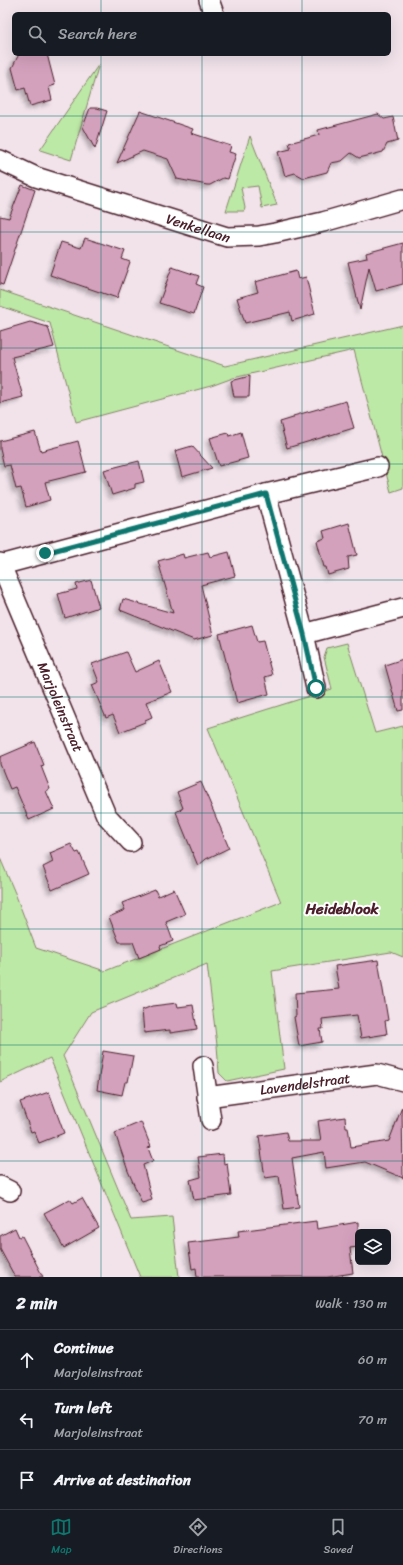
<!DOCTYPE html>
<html lang="en">
<head>
<meta charset="utf-8">
<style>
	body { margin:0; font-family:Sriracha,sans-serif; background:#242831; color:#f1f3f6 }
	.controls { position:absolute; right:12px; bottom:12px; display:grid; overflow:hidden; border-radius:6px; box-shadow:0 4px 16px #0002 }
	.controls button { width:36px; height:36px; display:grid; place-items:center; padding:0; border:0; border-bottom:1px solid #363941; background:#171b24; color:#f1f3f6; font:20px sans-serif }
	.stop { position:absolute; width:12px; height:12px; margin:-9px; border:3px solid #0f766e; border-radius:50%; background:#fff }
	.stop.end { background:#0f766e; border-color:#fff; box-shadow:0 1px 4px #0008 }
	.list { margin:0; padding:0; list-style:none }
	h2 { display:flex; justify-content:space-between; align-items:center; height:52px; margin:0; padding:0 16px; font-size:17px }
	h2 small { font-size:13px; font-weight:400; color:#9ea1a6 }
	.list li { display:grid; grid-template-columns:26px 1fr auto; gap:12px; align-items:center; box-sizing:border-box; height:60px; padding:0 16px; border-top:1px solid #363941 }
	.list b { display:block; font-size:15px; white-space:nowrap }
	.list p { margin:0; font-size:13px; white-space:nowrap; color:#9ea1a6 }
	.list em { font-size:13px; font-style:normal; color:#9ea1a6 }
	.icon { flex:none; width:22px; height:22px; fill:none; stroke:currentColor; stroke-width:2; stroke-linecap:round; stroke-linejoin:round }
	.map { position:relative; flex:none; width:403px; height:1277px; overflow:hidden }
	.search { position:absolute; background:#171b24; box-shadow:0 4px 16px #0002; left:12px; right:12px; top:12px; height:44px; display:flex; align-items:center; gap:10px; box-sizing:border-box; padding:0 14px; border-radius:6px; color:#9ea1a6; font-size:15px }
	.sheet { height:232px; background:#171b24 }
	nav { display:flex; justify-content:space-around; align-items:center; box-sizing:border-box; height:56px; border-top:1px solid #363941; background:#171b24; font-size:11px; color:#9ea1a6 }
	nav a { display:grid; justify-items:center; gap:2px }
	nav .on { color:#0f766e }
	.map>svg:first-child { display:block }
	.green { fill:#bde9a6; stroke:#848468 }
	.building { fill:#d4a1bd; stroke:#4a1f2b; filter:url(#shadow) }
	.lines { fill:none; stroke-linecap:round; stroke-linejoin:round }
	.street-casing { stroke:#4a1f2b; stroke-width:22 }
	.street { stroke:#fff; stroke-width:19 }
	.route { stroke:#0f766e; stroke-width:5 }
	.grid { fill:none; stroke:#0f766e; stroke-width:1; stroke-opacity:0.55 }
	.labels { text-anchor:middle; dominant-baseline:central; stroke-width:4; stroke-linejoin:round; paint-order:stroke }
	.street-label { font-size:14px; fill:#4a1f2b; stroke:#fff }
	.neighbourhood-label { font-size:15px; font-weight:bold; fill:#4a1f2b; stroke:#fff }
</style>
</head>
<body>
<div class="map">
<svg width="403" height="1277" viewBox="0 0 403 1277">
	<defs>
		<filter id="shadow"><feDropShadow dx="-3.5" dy="3.5" stdDeviation="2" flood-color="#0004"/></filter>
	</defs>
	<rect width="100%" height="100%" fill="#f2e3eb"/>
	<filter id="ink" filterUnits="userSpaceOnUse"><feTurbulence type="fractalNoise" baseFrequency=".025" numOctaves="2"/><feDisplacementMap in="SourceGraphic" scale="8" xChannelSelector="R" yChannelSelector="G"/><feConvolveMatrix kernelMatrix="1 2 1 2 8 2 1 2 1" color-interpolation-filters="sRGB"/></filter>
	<g filter="url(#ink)">
		<g class="green">
			<polygon points="99,64 71,160 40,150"/>
			<polygon points="250,136 277,205 262,208 258,186 241,188 245,208 244,211 226,211"/>
			<polygon points="0,290 225,366 403,325 403,488 391,492 354,350 233,378 211,386 76,422 50,323 0,306"/>
			<polygon points="347,643 375,733 403,726 403,957 391,952 272,971 284,1069 227,1081 219,1073 217,1045 207,964 91,1012 63,1056 131,1220 172,1217 179,1277 140,1277 50,1058 0,1082 0,858 15,893 36,948 105,971 281,902 208,728 332,689 324,657 327,648"/>
		</g>
		<g class="building">
			<polygon points="19,54 47,54 55,85 49,87 52,100 30,106 25,88 18,90 12,68"/>
			<polygon points="90,108 97,108 107,111 95,149 83,127"/>
			<polygon points="140,111 193,129 191,133 231,146 229,152 236,154 228,179 223,178 210,185 207,185 177,179 168,159 143,151 117,163"/>
			<polygon points="378,114 384,119 393,117 398,141 387,144 383,152 359,158 351,153 342,161 331,163 327,172 304,178 295,173 285,176 278,152 291,149 289,143 319,135 318,130"/>
			<polygon points="22,185 35,190 3,285 0,284 0,216 9,218"/>
			<polygon points="85,238 125,251 122,259 130,262 117,298 50,275 61,242 81,248"/>
			<polygon points="403,243 403,284 376,291 369,267 360,310 348,262 367,258 366,253"/>
			<polygon points="172,267 199,276 196,284 203,287 194,314 159,303"/>
			<polygon points="296,271 298,279 306,277 315,314 292,321 290,312 245,323 237,298 258,292 255,282"/>
			<polygon points="30,322 48,327 54,347 12,357 23,397 0,403 0,331"/>
			<polygon points="250,376 249,397 234,397 231,381"/>
			<polygon points="346,401 354,428 287,448 280,422 293,418 293,416"/>
			<polygon points="35,432 41,451 78,441 86,472 45,482 50,500 26,507 21,488 16,489 10,465 4,466 0,449 0,441"/>
			<polygon points="241,432 248,458 219,466 210,438 228,433 229,436"/>
			<polygon points="192,446 212,468 182,477 175,451"/>
			<polygon points="139,461 144,482 135,484 135,488 112,495 104,470"/>
			<polygon points="349,523 357,555 348,557 349,569 328,575 326,567 324,567 317,541 325,538 323,531"/>
			<polygon points="208,552 210,557 229,552 235,576 201,585 213,635 194,640 120,610 123,599 173,613 158,561 183,554 184,558"/>
			<polygon points="91,580 99,607 65,618 58,594 77,589 76,584"/>
			<polygon points="252,625 257,642 263,641 272,675 265,677 269,694 237,703 219,634"/>
			<polygon points="126,652 135,672 159,661 172,692 146,702 152,717 145,720 145,722 120,732 113,715 106,718 92,685 99,682 92,664"/>
			<polygon points="403,659 403,710 398,711 385,665"/>
			<polygon points="35,742 44,765 41,766 50,789 46,791 54,809 29,820 15,787 10,789 0,764 0,757"/>
			<polygon points="201,782 229,848 206,859 198,866 176,812 183,808 177,792"/>
			<polygon points="71,844 76,853 79,852 89,874 52,890 43,867 53,862 50,853"/>
			<polygon points="174,889 185,914 166,922 173,941 160,946 161,949 139,958 133,942 119,942 109,917 125,910 122,903 155,890 158,896"/>
			<polygon points="378,960 388,1020 385,1021 387,1034 361,1038 357,1015 322,1019 323,1029 320,1029 322,1042 299,1046 294,1017 296,1016 295,993 339,989 335,966"/>
			<polygon points="177,1003 178,1007 193,1005 197,1029 170,1033 170,1030 144,1033 142,1010 152,1006"/>
			<polygon points="103,1051 133,1056 128,1082 125,1082 122,1095 97,1090"/>
			<polygon points="49,1092 64,1133 39,1143 34,1131 31,1132 20,1102"/>
			<polygon points="402,1107 403,1178 365,1162 326,1168 324,1152 292,1158 299,1207 284,1209 279,1176 265,1178 259,1136 286,1132 288,1141 321,1141 318,1121 345,1117 346,1127 348,1127 351,1147 389,1141"/>
			<polygon points="141,1122 151,1147 148,1148 153,1161 143,1165 152,1200 142,1203 128,1171 115,1133"/>
			<polygon points="223,1154 224,1164 227,1163 231,1195 194,1200 190,1180 201,1177 198,1157"/>
			<polygon points="82,1198 99,1228 64,1248 44,1213 70,1199 73,1203"/>
			<polygon points="316,1221 317,1229 358,1222 358,1247 350,1248 353,1273 327,1277 197,1277 196,1268 192,1269 188,1243 239,1237 238,1231"/>
			<polygon points="15,1228 19,1237 22,1236 43,1277 15,1277 0,1249 0,1236"/>
		</g>
		<g class="lines">
			<defs>
				<g id="street">
					<polyline points="209,0 214,14"/>
					<path id="s1" d="M 0,160 L 36,177 L 227,237 L 259,236 L 275,233 L 323,222 L 403,199"/>
					<polyline points="266,494 304,634 316,688"/>
					<path id="s2" d="M 0,563 L 106,815 L 131,842"/>
					<polyline points="1,565 266,494 378,467"/>
					<polyline points="304,634 403,608"/>
					<polyline points="203,1066 211,1120"/>
					<path id="s3" d="M 207,1097 L 377,1074 L 403,1081"/>
					<polyline points="0,1186 10,1191"/>
				</g>
			</defs>
			<use href="#street" class="street-casing"/>
			<use href="#street" class="street"/>
		</g>
	</g>
	<g class="lines" filter="url(#ink)">
		<polyline class="route" points="45,553 266,494 304,634 316,688"/>
	</g>
	<path class="grid" d="M 101,0 L 101,14M 202,0 L 202,14M 302,0 L 302,14M 101,54 L 101,1277M 202,54 L 202,1277M 302,54 L 302,1277M 0,116 L 403,116M 0,232 L 403,232M 0,348 L 403,348M 0,464 L 403,464M 0,580 L 403,580M 0,697 L 403,697M 0,813 L 403,813M 0,929 L 403,929M 0,1045 L 403,1045M 0,1161 L 403,1161"/>
	<g class="labels">
		<g class="street-label">
			<text stroke="none"><textPath href="#s1" startOffset="210">Venkellaan</textPath></text>
			<text stroke="none"><textPath href="#s2" startOffset="156">Marjoleinstraat</textPath></text>
			<text stroke="none"><textPath href="#s3" startOffset="99">Lavendelstraat</textPath></text>
		</g>
		<g class="neighbourhood-label">
			<text x="342" y="909">Heideblook</text>
		</g>
	</g>
</svg>
<div class="controls">
<button><svg class="icon" aria-label="layers" viewBox="0 0 24 24"><path d="M12 4l9 5-9 5-9-5zM3 14l9 5 9-5"/></svg></button>
</div>
<div class="stop" style="left:316px;top:688px"></div>
<div class="stop end" style="left:45px;top:553px"></div>
<div class="search"><svg class="icon" aria-label="search" viewBox="0 0 24 24"><circle cx="10" cy="10" r="6"/><path d="M15 15l6 6"/></svg>Search here</div>
</div>
<section class="sheet">
<h2>2 min<small>Walk · 130 m</small></h2>
<ul class="list">
<li><svg class="icon" aria-label="ahead" viewBox="0 0 24 24"><path d="M12 20V5M6 11l6-6 6 6"/></svg><div><b>Continue</b><p>Marjoleinstraat</p></div><em>60 m</em></li>
<li><svg class="icon" aria-label="left" viewBox="0 0 24 24"><path d="M17 20v-9H6M10 6l-5 5 5 5"/></svg><div><b>Turn left</b><p>Marjoleinstraat</p></div><em>70 m</em></li>
<li><svg class="icon" aria-label="arrive" viewBox="0 0 24 24"><path d="M6 21V4h12l-3 4 3 4H6"/></svg><div><b>Arrive at destination</b></div></li>
</ul>
</section>
<nav>
<a class="on"><svg class="icon" aria-label="map" viewBox="0 0 24 24"><path d="M3 6l6-2 6 2 6-2v14l-6 2-6-2-6 2zM9 4v14M15 6v14"/></svg>Map</a>
<a><svg class="icon" aria-label="directions" viewBox="0 0 24 24"><path d="M12 3l9 9-9 9-9-9zM9 14v-3h6M13 9l2 2-2 2"/></svg>Directions</a>
<a><svg class="icon" aria-label="saved" viewBox="0 0 24 24"><path d="M7 4h10v16l-5-4-5 4z"/></svg>Saved</a>
</nav>
</body>
</html>
